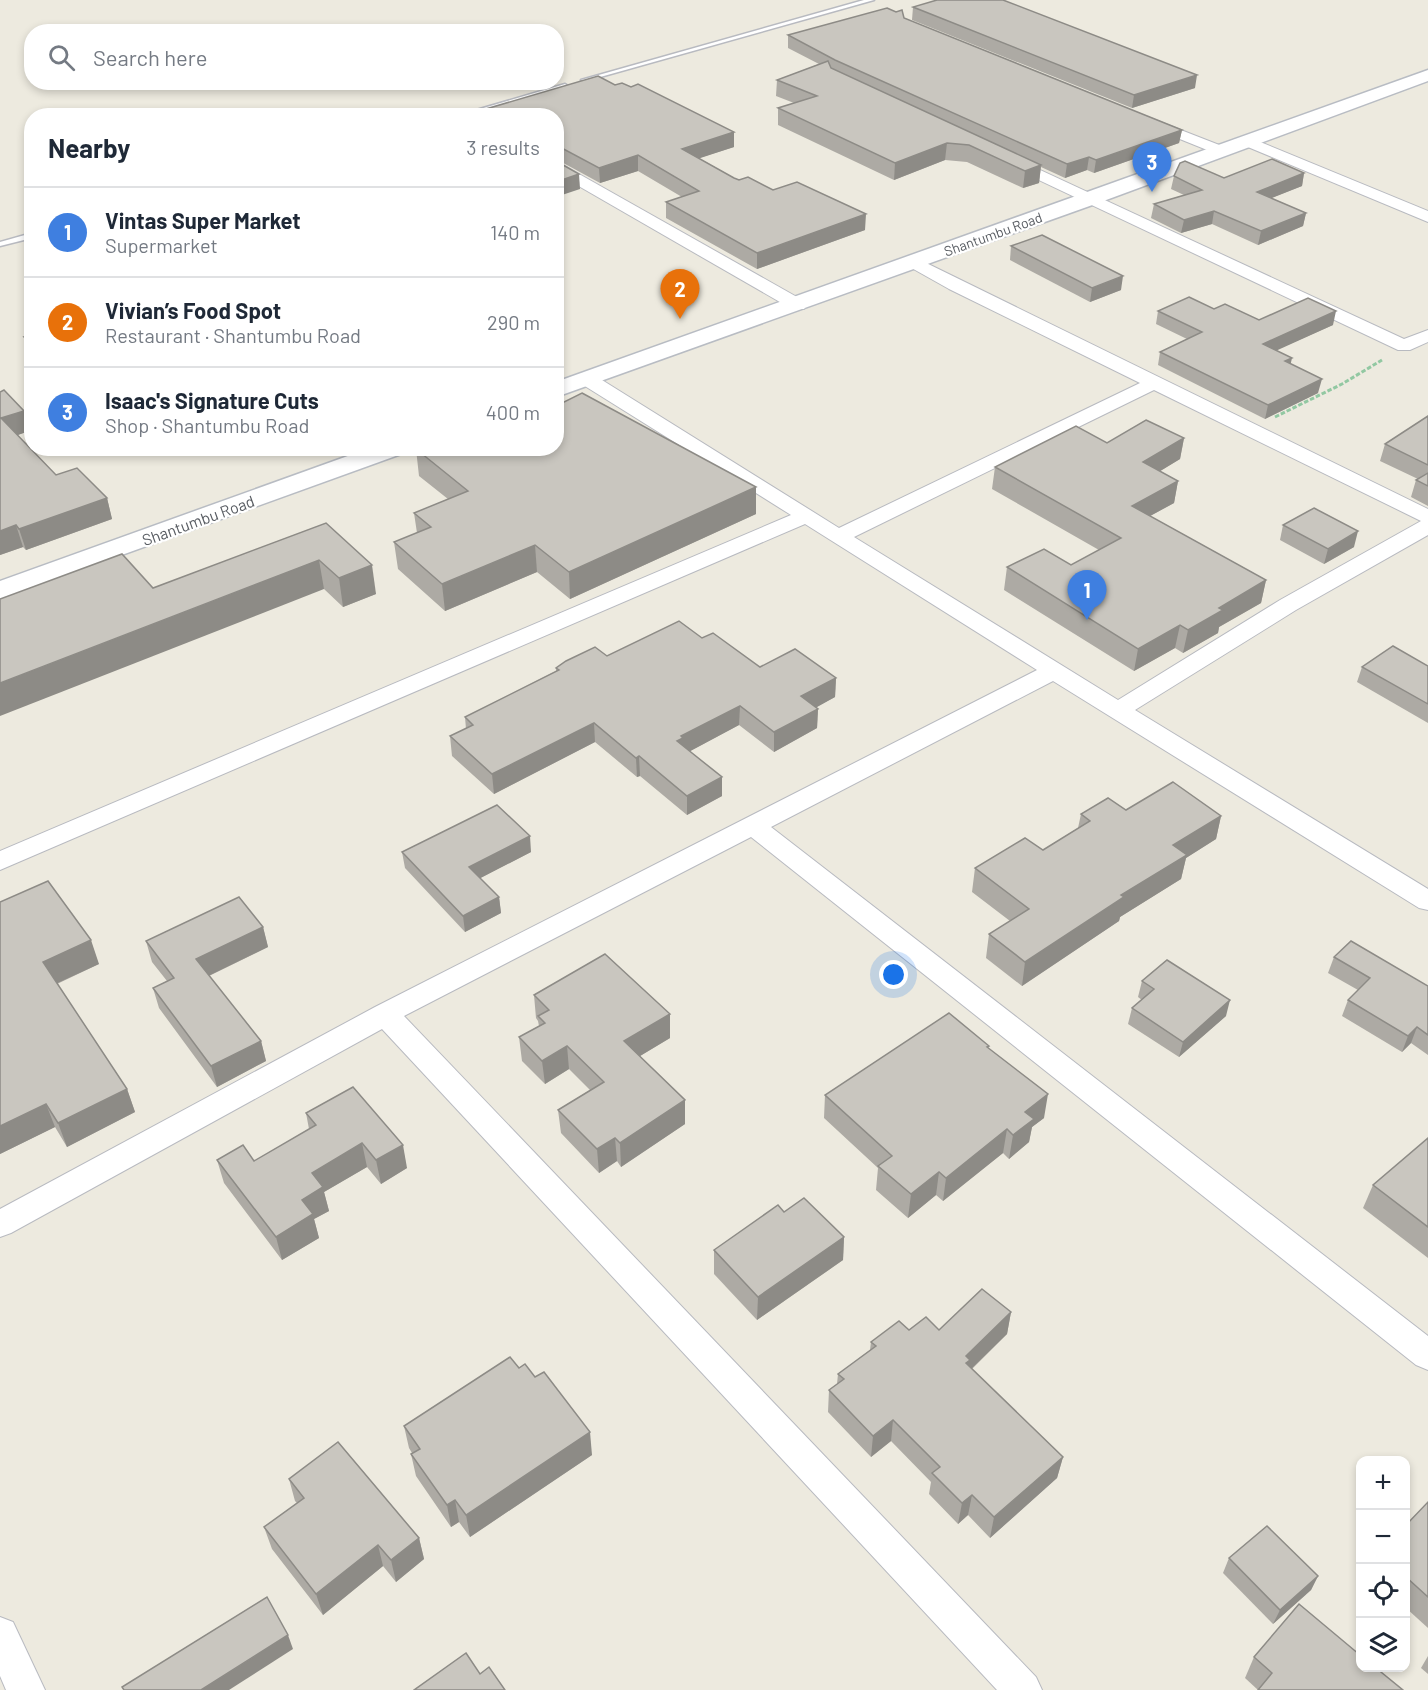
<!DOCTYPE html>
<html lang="en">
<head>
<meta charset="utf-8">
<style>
	body { margin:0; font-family:Barlow,sans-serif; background:#f2f2f3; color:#1f2937 }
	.controls { position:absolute; right:18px; bottom:18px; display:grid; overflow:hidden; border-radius:12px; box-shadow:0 3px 9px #0003 }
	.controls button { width:54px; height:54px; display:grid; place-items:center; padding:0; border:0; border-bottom:2px solid #e0e1e3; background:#fff; color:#1f2937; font:30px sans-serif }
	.you { position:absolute; left:894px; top:975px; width:21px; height:21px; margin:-15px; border:4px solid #fff; border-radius:50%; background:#1a73e8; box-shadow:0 0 0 9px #1a73e833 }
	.badge { display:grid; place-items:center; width:39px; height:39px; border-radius:50%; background:#7c3aed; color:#fff; font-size:20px; font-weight:700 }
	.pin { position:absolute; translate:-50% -50px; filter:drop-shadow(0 2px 3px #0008) }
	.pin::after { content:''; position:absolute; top:32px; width:21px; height:18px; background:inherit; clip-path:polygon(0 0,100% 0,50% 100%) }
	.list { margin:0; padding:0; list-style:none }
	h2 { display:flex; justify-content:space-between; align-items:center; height:78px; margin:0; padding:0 24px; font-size:26px }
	h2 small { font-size:20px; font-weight:400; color:#747a83 }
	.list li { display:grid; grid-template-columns:39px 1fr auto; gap:18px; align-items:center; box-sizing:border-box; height:90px; padding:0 24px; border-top:2px solid #e0e1e3 }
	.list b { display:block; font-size:22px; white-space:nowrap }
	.list p { margin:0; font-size:20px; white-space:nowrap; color:#747a83 }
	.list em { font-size:20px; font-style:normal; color:#747a83 }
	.icon { flex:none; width:33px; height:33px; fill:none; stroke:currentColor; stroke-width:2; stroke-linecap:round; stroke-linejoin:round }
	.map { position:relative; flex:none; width:1428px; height:1690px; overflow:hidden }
	.search { position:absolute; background:#fff; box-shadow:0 3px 9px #0003; left:24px; top:24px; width:540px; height:66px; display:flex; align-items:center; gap:15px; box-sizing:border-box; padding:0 21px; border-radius:24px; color:#747a83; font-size:22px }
	.panel { position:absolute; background:#fff; box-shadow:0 3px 9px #0003; left:24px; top:108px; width:540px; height:348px; border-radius:24px }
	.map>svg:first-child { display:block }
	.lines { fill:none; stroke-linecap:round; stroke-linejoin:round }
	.lane-casing { stroke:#b8bac0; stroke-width:3 }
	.street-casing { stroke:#b8bac0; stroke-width:2 }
	.secondary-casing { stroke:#b8bcc3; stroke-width:3 }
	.path { stroke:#92c8a2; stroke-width:3; stroke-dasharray:4.5 2; stroke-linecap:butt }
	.lane { fill:#fff; fill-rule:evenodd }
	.street { fill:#fff; fill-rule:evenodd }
	.secondary { fill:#fff; fill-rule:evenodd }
	.wall { fill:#adaaa4 }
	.shaded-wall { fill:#8d8b86 }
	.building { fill:#c9c6bf; stroke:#8d8b86; stroke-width:1.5 }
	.labels { text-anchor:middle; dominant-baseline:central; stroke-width:4.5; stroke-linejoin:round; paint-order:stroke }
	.far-street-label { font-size:14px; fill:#585c62; stroke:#fff }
	.street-label { font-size:16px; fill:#585c62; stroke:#fff }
</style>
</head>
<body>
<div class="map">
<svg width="1428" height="1690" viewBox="0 0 1428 1690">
	<rect width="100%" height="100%" fill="#edeadf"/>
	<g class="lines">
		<defs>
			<g id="lane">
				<polygon points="864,0 874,0 586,81 581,80"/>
				<polygon points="565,84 568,86 567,87 468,116 456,116"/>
				<polygon points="32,233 32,238 0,246 0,242"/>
			</g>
			<g id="street">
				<polygon points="1150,118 1227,148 1230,151 1222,156 1217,154 1145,125 1143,122"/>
				<polygon points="1248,137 1428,211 1428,222 1243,145 1240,142 1243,139"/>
				<polygon points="1010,156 1404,339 1428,330 1428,342 1410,350 1398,350 1005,164 1002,161"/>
				<polygon points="556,161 804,301 807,305 804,309 792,309 556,173"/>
				<path d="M 914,257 L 1428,509 L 1428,535 L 1296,610 L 1135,710 L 1428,889 L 1428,910 L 1419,908 L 1053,681 L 771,827 L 1428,1336 L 1428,1370 L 1416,1365 L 751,837 L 404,1016 L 1036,1677 L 1042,1690 L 997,1690 L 382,1029 L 11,1233 L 0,1237 L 0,1209 L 375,1007 L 1037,670 L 805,524 L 0,870 L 0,851 L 791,515 L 580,383 L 578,379 L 580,375 L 594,375 L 839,528 L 1140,383 L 949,289 L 908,266 L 906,262 L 908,258 ZM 1154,390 L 1421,521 L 1280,600 L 1118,700 L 854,537 Z"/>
				<polygon points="0,1617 13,1622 45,1690 6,1690 0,1676"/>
			</g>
			<g id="secondary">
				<polygon points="1428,70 1428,81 1098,203 556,397 556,382"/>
				<polygon points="370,448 407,448 404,453 0,599 0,581"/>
			</g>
		</defs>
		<use href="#lane" class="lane-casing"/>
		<use href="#street" class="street-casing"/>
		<use href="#secondary" class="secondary-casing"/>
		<polyline class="path" points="1275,417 1342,384 1382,360"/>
		<use href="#lane" class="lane"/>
		<use href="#street" class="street"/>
		<use href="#secondary" class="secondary"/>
	</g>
	<g class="wall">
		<polygon points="913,7 1195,88 1132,108 912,20"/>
		<polygon points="904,18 1182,130 1179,143 1094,173 1087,170 1065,178 1041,167 1039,183 1023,188 967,162 945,160 894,180 778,125 778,108 794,103 776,96 777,80 819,64 788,48 788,35"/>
		<polygon points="556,116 734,147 699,158 734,178 773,190 865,230 757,269 666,218 666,202 682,197 638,171 600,183 556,159"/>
		<polygon points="1304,173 1302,186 1271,198 1306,213 1303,226 1258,245 1212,224 1181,233 1151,218 1154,204 1184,195 1171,189 1174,176 1224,178"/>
		<polygon points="1011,246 1121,290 1090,302 1010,260"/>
		<polygon points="1214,309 1259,320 1333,325 1276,350 1318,393 1265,419 1158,365 1160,352 1187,339 1156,324 1158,311"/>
		<polygon points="32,335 32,354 28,351 24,337"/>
		<polygon points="0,392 24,411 29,431 17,435 56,475 107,498 112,519 26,550 23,547 0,555"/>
		<polygon points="1428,416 1428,506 1411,497 1416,480 1418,479 1380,461 1385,444"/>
		<polygon points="1184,438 1180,459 1160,471 1178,481 1174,503 1150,516 1266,580 1261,603 1219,627 1218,633 1183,653 1175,648 1134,671 1004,590 1007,567 1071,565 1099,550 992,489 995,467 1107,443"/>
		<polygon points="416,449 756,514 570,599 537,572 445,611 398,569 394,542 417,533 414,513 448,499 419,476"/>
		<polygon points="326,523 376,594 343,607 324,589 153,588"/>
		<polygon points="1283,525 1354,547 1324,564 1280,540"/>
		<polygon points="702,638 760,667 836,678 835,697 816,707 818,709 817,728 774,752 739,725 690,751 722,796 687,815 640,776 637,777 595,742 494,794 452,756 450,736 466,729 465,717 556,671 556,668 607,656"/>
		<polygon points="1428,666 1428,723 1357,682 1362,667"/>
		<polygon points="1126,810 1221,816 1216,839 1186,858 1181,879 1120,917 1119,921 1022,986 986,958 989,934 1010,921 972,892 975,868 1043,850 1078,828 1081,814"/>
		<polygon points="402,852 531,852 480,878 499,897 501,913 465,932 405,868"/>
		<polygon points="0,902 99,964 57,984 127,1089 135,1112 67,1147 55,1127 0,1154"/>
		<polygon points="263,927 268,947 209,976 261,1041 266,1061 217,1087 159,1008 153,988 167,981 152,962 146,941"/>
		<polygon points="1334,957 1428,986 1428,1055 1411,1043 1402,1052 1342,1016 1348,1000 1358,990 1328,973"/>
		<polygon points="1142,981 1226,1016 1179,1057 1128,1024 1132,1008 1142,1000 1138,997"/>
		<polygon points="534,995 670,1014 670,1038 640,1056 685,1100 685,1124 621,1167 617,1161 599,1173 561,1133 558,1110 590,1090 569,1069 545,1084 522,1061 519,1037 539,1026 538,1021 536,1018"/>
		<polygon points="989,1046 988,1048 1044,1118 1032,1127 1029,1142 1009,1159 1003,1153 943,1201 936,1195 908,1218 876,1190 878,1168 824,1118 825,1095"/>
		<polygon points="353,1087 407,1168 381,1184 367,1167 324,1192 329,1211 314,1219 319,1238 282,1260 224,1183 217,1160 254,1161 309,1129 306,1113"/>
		<polygon points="1428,1138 1428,1258 1363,1208 1373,1185"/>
		<polygon points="784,1212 844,1237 843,1260 757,1320 714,1274 714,1250"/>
		<polygon points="1011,1312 1007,1334 972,1369 1063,1457 1057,1478 990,1538 968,1515 958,1524 929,1494 931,1482 891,1441 871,1457 828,1412 829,1390 837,1384 838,1374 870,1350 871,1342 909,1330 939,1330"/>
		<polygon points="519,1368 592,1455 470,1537 459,1522 451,1527 416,1476 411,1454 412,1453 409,1448 404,1426"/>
		<polygon points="289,1479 419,1538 424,1559 396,1582 383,1566 323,1615 272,1549 264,1527 297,1503 295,1501"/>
		<polygon points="1428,1502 1428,1628 1406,1608 1406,1525"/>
		<polygon points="1229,1558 1318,1576 1311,1590 1273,1624 1223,1573"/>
		<polygon points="1428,1656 1428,1674 1421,1668"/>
		<polygon points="1254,1657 1403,1690 1258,1690 1245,1678"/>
	</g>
	<g class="shaded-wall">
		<polygon points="1197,75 1195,88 1132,108 1134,95"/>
		<polygon points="1182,130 1179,143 1094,173 1096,160"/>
		<polygon points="734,132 734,147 682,164 682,149"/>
		<polygon points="947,143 945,160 894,180 895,163"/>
		<polygon points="638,155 638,171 600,183 599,168"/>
		<polygon points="1089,157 1087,170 1065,178 1067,164"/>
		<polygon points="1041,165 1039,183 1023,188 1025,171"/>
		<polygon points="1304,173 1302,186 1254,205 1257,192"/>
		<polygon points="579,174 580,189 556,197 556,182"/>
		<polygon points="1214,211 1212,224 1181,233 1184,220"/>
		<polygon points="1306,213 1303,226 1258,245 1261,231"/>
		<polygon points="866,214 865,230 757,269 757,253"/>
		<polygon points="1123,276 1121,290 1090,302 1092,288"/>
		<polygon points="1336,311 1333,325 1260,358 1263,344"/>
		<polygon points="1292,358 1289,371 1285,361"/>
		<polygon points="1322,379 1318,393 1265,419 1268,405"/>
		<polygon points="24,411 29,431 7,439 1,418"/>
		<polygon points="1184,438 1180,459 1139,484 1143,462"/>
		<polygon points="1178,481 1174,503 1128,528 1132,506"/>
		<polygon points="756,487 756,514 570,599 569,572"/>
		<polygon points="107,498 112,519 26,550 19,529"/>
		<polygon points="16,525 23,547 0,555 0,531"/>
		<polygon points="1358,531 1354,547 1324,564 1328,549"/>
		<polygon points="535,545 537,572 445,611 442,584"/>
		<polygon points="319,560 324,589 0,716 0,683"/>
		<polygon points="372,565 376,594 343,607 339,578"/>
		<polygon points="1266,580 1261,603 1219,627 1218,633 1183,653 1188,630 1219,608"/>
		<polygon points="1180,625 1175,648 1134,671 1138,649"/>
		<polygon points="836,678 835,697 801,716 801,696"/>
		<polygon points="740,706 739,725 683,755 677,741 681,736"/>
		<polygon points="818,709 817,728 774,752 774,732"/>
		<polygon points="594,723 595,742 494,794 492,774"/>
		<polygon points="639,756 640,776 637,777 636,758"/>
		<polygon points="722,777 722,796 687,815 687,796"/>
		<polygon points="1221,816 1216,839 1186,858 1181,879 1120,917 1119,921 1022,986 1025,962 1121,895 1173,845"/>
		<polygon points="530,836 531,852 471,883 469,867"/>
		<polygon points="499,897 501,913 465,932 463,916"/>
		<polygon points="263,927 268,947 202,979 196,959"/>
		<polygon points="91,940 99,964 51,986 43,962"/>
		<polygon points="1230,1000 1226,1016 1179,1057 1183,1042"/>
		<polygon points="670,1014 670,1038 625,1065 624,1041"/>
		<polygon points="1417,1027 1411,1043 1402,1052 1408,1036"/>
		<polygon points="261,1041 266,1061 217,1087 211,1066"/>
		<polygon points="567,1046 569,1069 545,1084 542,1061"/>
		<polygon points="127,1089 135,1112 67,1147 58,1123"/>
		<polygon points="1048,1094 1044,1118 1032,1127 1029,1142 1009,1159 1013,1135 1025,1112"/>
		<polygon points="685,1100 685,1124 621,1167 620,1143"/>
		<polygon points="46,1104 55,1127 0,1154 0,1126"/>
		<polygon points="1007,1129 1003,1153 943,1201 946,1178"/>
		<polygon points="615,1138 617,1161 599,1173 597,1149"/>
		<polygon points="362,1143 367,1167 324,1192 329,1211 314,1219 319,1238 282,1260 276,1237 312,1173"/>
		<polygon points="403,1145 407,1168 381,1184 376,1160"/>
		<polygon points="939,1172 936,1195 908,1218 911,1194"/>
		<polygon points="844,1237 843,1260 757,1320 758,1297"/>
		<polygon points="1011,1312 1007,1334 968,1372 966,1381 966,1356"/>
		<polygon points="893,1420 891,1441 871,1457 873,1436"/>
		<polygon points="590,1432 592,1455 470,1537 466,1515"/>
		<polygon points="1063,1457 1057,1478 990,1538 994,1517"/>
		<polygon points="972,1495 968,1515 958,1524 962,1503"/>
		<polygon points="455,1500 459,1522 451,1527 447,1505"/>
		<polygon points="419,1538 424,1559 396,1582 391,1560"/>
		<polygon points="378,1545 383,1566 323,1615 316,1594"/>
		<polygon points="1318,1576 1311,1590 1273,1624 1280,1610"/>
		<polygon points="288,1635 293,1649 229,1690 201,1690"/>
	</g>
	<g class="building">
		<polygon points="937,0 1003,0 1197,75 1134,95 913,7"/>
		<polygon points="887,8 896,12 902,10 904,18 1182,130 1096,160 1089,157 1067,164 835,60 788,35"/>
		<polygon points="828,61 831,68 1041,165 1025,171 969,145 947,143 895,163 778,108 817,96 777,80"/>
		<polygon points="598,76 615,85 622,83 631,87 638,84 734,132 682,149 734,178 739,180 748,177 773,190 797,182 866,214 757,253 666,202 699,191 638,155 599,168 556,145 556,116 462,116"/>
		<polygon points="1272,159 1304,173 1257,192 1306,213 1261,231 1214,211 1184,220 1154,204 1202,190 1174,176 1180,163 1185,161 1224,178"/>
		<polygon points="556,161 579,174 556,182"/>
		<polygon points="1042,235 1123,276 1092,288 1011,246"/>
		<polygon points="1189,297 1214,309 1225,304 1259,320 1308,298 1336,311 1263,344 1292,358 1285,361 1322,379 1268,405 1160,352 1202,332 1158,311"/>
		<polygon points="32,335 32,344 24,337"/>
		<polygon points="4,390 24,411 1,418 56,475 77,468 107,498 19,529 16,525 0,531 0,392"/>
		<polygon points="582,393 756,487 569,572 535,545 442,584 394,542 431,527 414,513 468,491 416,449 418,448 556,448 556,406"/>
		<polygon points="1428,416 1428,465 1385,444"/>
		<polygon points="1146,420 1184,438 1143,462 1178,481 1132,506 1266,580 1219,608 1223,610 1188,630 1180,625 1138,649 1007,567 1044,549 1071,565 1121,538 995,467 1076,426 1107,443"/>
		<polygon points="1428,473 1428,486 1416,480"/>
		<polygon points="1314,508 1358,531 1328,549 1283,525"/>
		<polygon points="326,523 372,565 339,578 319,560 0,683 0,599 122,554 153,588"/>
		<polygon points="679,621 702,638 713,633 760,667 795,649 836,678 801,696 818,709 774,732 740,706 681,736 683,738 677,741 722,777 687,796 639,756 636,758 594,723 492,774 450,736 473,725 465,717 559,670 556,668 566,661 595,647 607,656"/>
		<polygon points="1393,646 1428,666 1428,704 1362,667"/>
		<polygon points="1173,782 1221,816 1173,845 1187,855 1121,895 1124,897 1025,962 989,934 1029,909 975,868 1025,838 1043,850 1090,821 1081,814 1108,798 1126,810"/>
		<polygon points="497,805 530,836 469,867 499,897 463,916 402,852"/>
		<polygon points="48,881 91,940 43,962 127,1089 58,1123 46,1104 0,1126 0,902"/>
		<polygon points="239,897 263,927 196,959 261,1041 211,1066 153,988 174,978 146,941"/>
		<polygon points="1351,941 1428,986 1428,1035 1417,1027 1408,1036 1348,1000 1370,978 1334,957"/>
		<polygon points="605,954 670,1014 624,1041 685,1100 620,1143 615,1138 597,1149 558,1110 604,1082 567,1046 542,1061 519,1037 545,1023 538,1016 549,1010 534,995"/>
		<polygon points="1167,960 1230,1000 1183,1042 1132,1008 1154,989 1142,981"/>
		<polygon points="949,1013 989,1046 987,1047 1048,1094 1025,1112 1034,1119 1013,1135 1007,1129 946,1178 939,1172 911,1194 878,1166 892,1156 825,1095"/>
		<polygon points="353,1087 403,1145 376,1160 362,1143 312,1173 323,1187 302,1200 313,1214 276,1237 217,1160 243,1145 254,1161 316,1125 306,1113"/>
		<polygon points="1428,1138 1428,1227 1373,1185"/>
		<polygon points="804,1198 844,1237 758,1297 714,1250 778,1205 784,1212"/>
		<polygon points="982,1289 1011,1312 966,1356 970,1360 966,1363 1063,1457 994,1517 972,1495 962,1503 932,1473 940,1467 893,1420 873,1436 829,1390 844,1379 838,1374 876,1346 871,1342 899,1321 909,1330 926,1317 939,1330"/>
		<polygon points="510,1357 519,1368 525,1364 535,1377 544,1372 590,1432 466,1515 455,1500 447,1505 411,1454 420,1449 404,1426"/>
		<polygon points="338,1442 419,1538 391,1560 378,1545 316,1594 264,1527 304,1498 289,1479"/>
		<polygon points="1428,1502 1428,1597 1406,1577 1406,1525"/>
		<polygon points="1267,1526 1318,1576 1280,1610 1229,1558"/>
		<polygon points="267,1597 288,1635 201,1690 124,1690 122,1687"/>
		<polygon points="1299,1604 1360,1655 1360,1668 1376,1668 1403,1690 1258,1690 1272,1673 1254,1657"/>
		<polygon points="466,1653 480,1674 489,1667 505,1690 414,1690"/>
	</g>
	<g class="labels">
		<g class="far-street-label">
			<text transform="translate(993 234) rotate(-20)">Shantumbu Road</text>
		</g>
		<g class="street-label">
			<text transform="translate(198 520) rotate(-20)">Shantumbu Road</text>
		</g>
	</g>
</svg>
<div class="controls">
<button>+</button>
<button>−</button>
<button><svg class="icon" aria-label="locate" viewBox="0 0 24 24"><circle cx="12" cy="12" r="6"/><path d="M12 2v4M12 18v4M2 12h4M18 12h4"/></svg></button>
<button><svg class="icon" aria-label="layers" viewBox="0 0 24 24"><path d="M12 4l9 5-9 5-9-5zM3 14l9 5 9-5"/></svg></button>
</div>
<div class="you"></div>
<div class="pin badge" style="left:1087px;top:620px;background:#3f7fe0">1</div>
<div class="pin badge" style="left:680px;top:319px;background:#e8710a">2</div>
<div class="pin badge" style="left:1152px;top:192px;background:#3f7fe0">3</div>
<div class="search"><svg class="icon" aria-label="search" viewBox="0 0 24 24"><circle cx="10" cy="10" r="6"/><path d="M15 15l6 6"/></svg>Search here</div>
<section class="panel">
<h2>Nearby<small>3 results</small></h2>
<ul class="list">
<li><span class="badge" style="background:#3f7fe0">1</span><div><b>Vintas Super Market</b><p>Supermarket</p></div><em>140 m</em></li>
<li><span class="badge" style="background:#e8710a">2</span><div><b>Vivian’s Food Spot</b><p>Restaurant · Shantumbu Road</p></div><em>290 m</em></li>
<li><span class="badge" style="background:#3f7fe0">3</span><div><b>Isaac's Signature Cuts</b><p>Shop · Shantumbu Road</p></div><em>400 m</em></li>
</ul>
</section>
</div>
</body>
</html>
